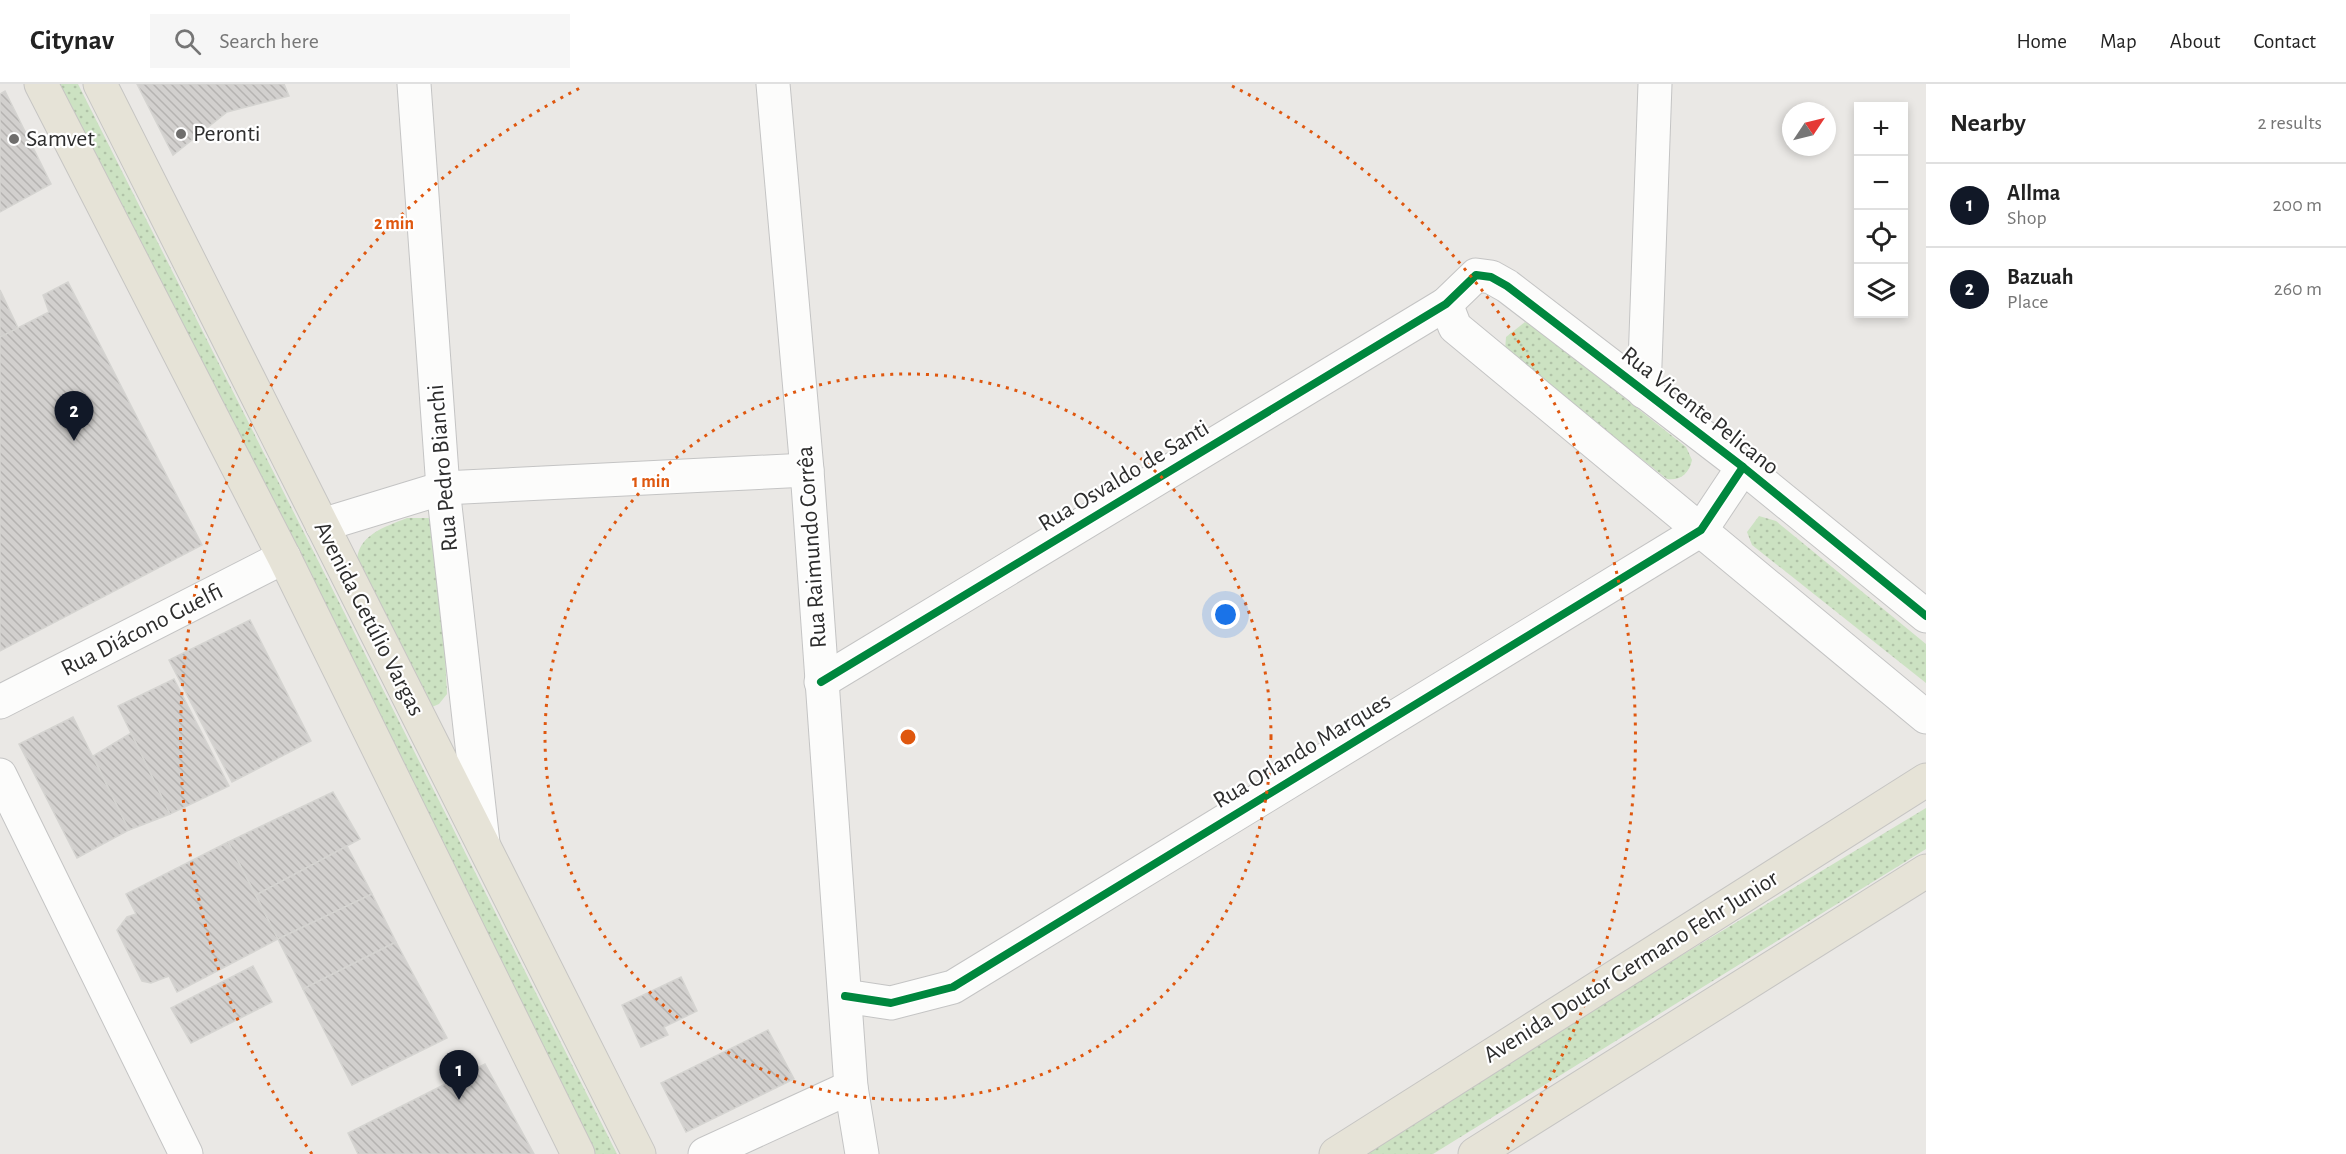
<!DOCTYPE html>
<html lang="en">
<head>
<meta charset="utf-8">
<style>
	body { margin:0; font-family:"Alegreya Sans",sans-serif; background:#f6f6f6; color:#222 }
	.controls { position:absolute; right:18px; top:18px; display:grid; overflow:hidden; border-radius:0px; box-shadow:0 3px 9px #0003 }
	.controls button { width:54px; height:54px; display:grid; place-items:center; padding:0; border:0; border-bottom:2px solid #e0e0e0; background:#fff; color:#222; font:30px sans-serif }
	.compass { position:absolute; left:1782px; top:18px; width:54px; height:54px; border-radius:50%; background:#fff; box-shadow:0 3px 9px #0003; rotate:55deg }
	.you { position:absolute; left:1226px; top:531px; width:21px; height:21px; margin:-15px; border:4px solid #fff; border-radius:50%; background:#1a73e8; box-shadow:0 0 0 9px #1a73e833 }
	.badge { display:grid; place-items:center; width:39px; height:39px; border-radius:50%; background:#111827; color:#fff; font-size:20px; font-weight:700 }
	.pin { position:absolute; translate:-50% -50px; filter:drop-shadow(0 2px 3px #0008) }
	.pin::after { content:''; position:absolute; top:32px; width:21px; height:18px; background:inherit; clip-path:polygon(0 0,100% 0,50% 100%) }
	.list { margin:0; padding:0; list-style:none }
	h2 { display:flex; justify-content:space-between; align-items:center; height:78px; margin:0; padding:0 24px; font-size:26px }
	h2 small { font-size:20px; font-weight:400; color:#767676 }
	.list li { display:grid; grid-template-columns:39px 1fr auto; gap:18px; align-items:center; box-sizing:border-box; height:84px; padding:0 24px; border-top:2px solid #e0e0e0 }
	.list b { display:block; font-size:22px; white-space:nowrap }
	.list p { margin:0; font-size:20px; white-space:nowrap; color:#767676 }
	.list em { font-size:20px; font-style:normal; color:#767676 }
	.icon { flex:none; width:33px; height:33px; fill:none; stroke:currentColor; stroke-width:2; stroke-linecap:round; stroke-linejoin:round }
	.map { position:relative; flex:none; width:1926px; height:1070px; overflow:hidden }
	header { display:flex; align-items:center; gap:36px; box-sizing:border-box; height:84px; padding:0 30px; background:#fff; border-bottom:2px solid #e0e0e0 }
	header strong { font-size:28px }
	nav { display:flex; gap:33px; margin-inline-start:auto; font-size:21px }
	.search { width:420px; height:54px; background:#f6f6f6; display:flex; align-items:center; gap:15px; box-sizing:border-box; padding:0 21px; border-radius:0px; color:#767676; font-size:22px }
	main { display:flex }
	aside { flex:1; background:#fff }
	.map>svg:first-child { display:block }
	.park { fill:url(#park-dots) }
	.building { fill:url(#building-back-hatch); stroke:#d5d4d1; stroke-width:1.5 }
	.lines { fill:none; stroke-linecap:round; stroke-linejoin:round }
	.street-casing { stroke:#c4c4c4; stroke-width:35 }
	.secondary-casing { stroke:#c4c4c4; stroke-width:35 }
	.primary-casing { stroke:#c6c5c3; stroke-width:35 }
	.street { stroke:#fcfcfb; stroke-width:33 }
	.secondary { stroke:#fcfcfb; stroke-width:33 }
	.primary { stroke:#e6e3d7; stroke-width:33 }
	.cycleway-casing { stroke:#fff; stroke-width:11 }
	.cycleway { stroke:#00873e; stroke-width:8 }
	.ring { fill:none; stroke:#df570e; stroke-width:3; stroke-dasharray:3 6 }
	.poi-dot { fill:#6f6e6d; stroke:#fff; stroke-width:2 }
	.labels { text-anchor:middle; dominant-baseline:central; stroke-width:4.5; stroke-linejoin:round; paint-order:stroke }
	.poi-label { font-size:24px; fill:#2d2d2d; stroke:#fff; text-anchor:start }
	.street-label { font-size:24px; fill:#2d2d2d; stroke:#fff }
	.centre { fill:#df570e; stroke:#fff; stroke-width:3 }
	.ring-label { font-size:18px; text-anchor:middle; font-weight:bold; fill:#df570e; stroke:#fff; stroke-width:4.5; stroke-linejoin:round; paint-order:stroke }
</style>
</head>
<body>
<header>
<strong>Citynav</strong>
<div class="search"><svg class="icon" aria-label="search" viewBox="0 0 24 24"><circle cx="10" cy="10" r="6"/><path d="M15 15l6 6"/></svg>Search here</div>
<nav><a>Home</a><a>Map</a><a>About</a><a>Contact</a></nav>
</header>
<main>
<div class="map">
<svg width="1926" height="1070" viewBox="0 0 1926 1070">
	<defs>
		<pattern id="park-dots" width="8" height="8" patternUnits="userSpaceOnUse" patternTransform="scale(1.5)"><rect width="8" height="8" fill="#cce2c2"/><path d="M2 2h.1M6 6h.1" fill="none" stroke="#b0c2a7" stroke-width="1.8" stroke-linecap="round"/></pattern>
		<pattern id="building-back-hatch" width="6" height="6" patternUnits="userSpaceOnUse" patternTransform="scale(1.5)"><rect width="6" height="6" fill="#d2d0ce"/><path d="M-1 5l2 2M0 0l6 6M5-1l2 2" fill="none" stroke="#b5b3b1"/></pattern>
	</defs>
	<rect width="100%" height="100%" fill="#eae8e5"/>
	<g class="park">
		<polygon points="57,0 78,0 617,1070 591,1070"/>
		<path d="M 1525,238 L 1533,241 L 1686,363 L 1692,376 C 1689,390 1680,397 1667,395 L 1505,267 L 1506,253 Z"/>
		<polygon points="1759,432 1776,437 1926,560 1926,599 1752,461 1747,448"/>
		<path d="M 407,434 L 429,434 L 437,438 L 439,451 L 447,610 L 439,620 L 432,623 L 426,617 L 357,480 C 356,451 385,443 407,434 Z"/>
		<polygon points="1926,724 1926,765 1433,1070 1352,1070"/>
	</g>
	<g class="building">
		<polygon points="137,0 284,0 289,12 227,28 173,71"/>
		<polygon points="5,7 51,100 0,128 0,10"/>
		<polygon points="68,198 202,461 0,567 0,253 49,228 43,211"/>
		<polygon points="0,206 18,244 0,253"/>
		<polygon points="250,536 311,657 232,698 169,576"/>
		<polygon points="174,595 229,702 170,730 118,622"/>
		<polygon points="73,633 129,746 77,774 19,660"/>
		<polygon points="131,649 170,730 129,746 93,672"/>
		<polygon points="333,708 360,755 256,811 228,758"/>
		<polygon points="228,758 278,855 177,908 169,892 151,899 142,897 117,846 127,833 136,830 126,810"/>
		<polygon points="347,762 372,810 278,855 256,811"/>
		<polygon points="372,810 396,858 303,905 278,855"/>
		<polygon points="396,858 447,954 352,1001 303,905"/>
		<polygon points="253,882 272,918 191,959 171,924"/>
		<polygon points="681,893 697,927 664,943 668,951 641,963 622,921"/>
		<polygon points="768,946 794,995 686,1048 661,999"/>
		<polygon points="485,980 534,1070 358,1070 348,1049"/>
	</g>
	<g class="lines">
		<defs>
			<g id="street">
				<polyline points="414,0 443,404 483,759"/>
				<polyline points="1644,308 1655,0"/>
				<polyline points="322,441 443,404 807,386"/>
				<polyline points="0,618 284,473"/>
				<polyline points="0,691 186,1070"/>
				<polyline points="845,912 891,919 953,903 1701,446 1743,383"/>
				<polyline points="705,1070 851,1003"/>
			</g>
			<g id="secondary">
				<polyline points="773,0 807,386 851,1003 862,1070"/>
				<polyline points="1446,220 1455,243 1926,633"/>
				<polyline points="821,598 1446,220 1476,191 1491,193 1507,202 1743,383 1926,532"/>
			</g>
			<g id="primary">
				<polyline points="41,0 284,473 578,1070"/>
				<polyline points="100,0 639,1070"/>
				<polyline points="1336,1070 1926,696"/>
				<polyline points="1475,1070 1926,787"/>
			</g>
		</defs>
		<use href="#street" class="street-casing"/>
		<use href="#secondary" class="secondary-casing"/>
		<use href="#primary" class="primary-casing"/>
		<use href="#street" class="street"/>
		<use href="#secondary" class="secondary"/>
		<use href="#primary" class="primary"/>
		<defs>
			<g id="cycleway">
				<polyline points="821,598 1446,220 1476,191 1491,193 1507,202 1743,383 1926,532"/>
				<polyline points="845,912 891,919 953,903 1701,446 1743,383"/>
			</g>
		</defs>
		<use href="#cycleway" class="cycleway-casing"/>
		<use href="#cycleway" class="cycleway"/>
	</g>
	<g class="ring">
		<circle cx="908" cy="653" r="363"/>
		<path d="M312 1070A727 727 0 0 1 584 2M1232 2A727 727 0 0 1 1504 1070"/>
	</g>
	<g class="poi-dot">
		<circle cx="181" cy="50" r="6"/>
		<circle cx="14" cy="55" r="6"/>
	</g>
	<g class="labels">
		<g class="poi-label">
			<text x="193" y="50">Peronti</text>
			<text x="26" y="55">Samvet</text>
		</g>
		<g class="street-label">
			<text transform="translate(1700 327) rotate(38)">Rua Vicente Pelicano</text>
			<text transform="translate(443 384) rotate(-95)">Rua Pedro Bianchi</text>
			<text transform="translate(1124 392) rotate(-31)">Rua Osvaldo de Santi</text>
			<text transform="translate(812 463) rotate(-94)">Rua Raimundo Corrêa</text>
			<text transform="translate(369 535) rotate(63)">Avenida Getúlio Vargas</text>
			<text transform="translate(142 546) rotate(-27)">Rua Diácono Guelfi</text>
			<text transform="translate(1302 667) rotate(-31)">Rua Orlando Marques</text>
			<text transform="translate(1631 883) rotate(-32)">Avenida Doutor Germano Fehr Junior</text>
		</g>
	</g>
	<circle cx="908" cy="653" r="9" class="centre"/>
	<g class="ring-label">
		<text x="394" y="145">2 min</text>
		<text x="651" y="403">1 min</text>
	</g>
</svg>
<div class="controls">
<button>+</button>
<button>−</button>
<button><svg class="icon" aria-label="locate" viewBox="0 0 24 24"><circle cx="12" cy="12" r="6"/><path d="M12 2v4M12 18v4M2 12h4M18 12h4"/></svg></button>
<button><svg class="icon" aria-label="layers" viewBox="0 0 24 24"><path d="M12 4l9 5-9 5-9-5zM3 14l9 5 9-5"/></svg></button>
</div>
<svg class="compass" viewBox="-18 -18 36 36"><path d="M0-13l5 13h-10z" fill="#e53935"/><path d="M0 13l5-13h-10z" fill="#767676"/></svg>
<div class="you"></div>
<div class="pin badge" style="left:459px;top:1016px">1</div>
<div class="pin badge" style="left:74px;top:357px">2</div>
</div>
<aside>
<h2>Nearby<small>2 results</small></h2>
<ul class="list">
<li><span class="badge">1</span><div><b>Allma</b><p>Shop</p></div><em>200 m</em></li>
<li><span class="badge">2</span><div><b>Bazuah</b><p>Place</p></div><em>260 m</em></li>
</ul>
</aside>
</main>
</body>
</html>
